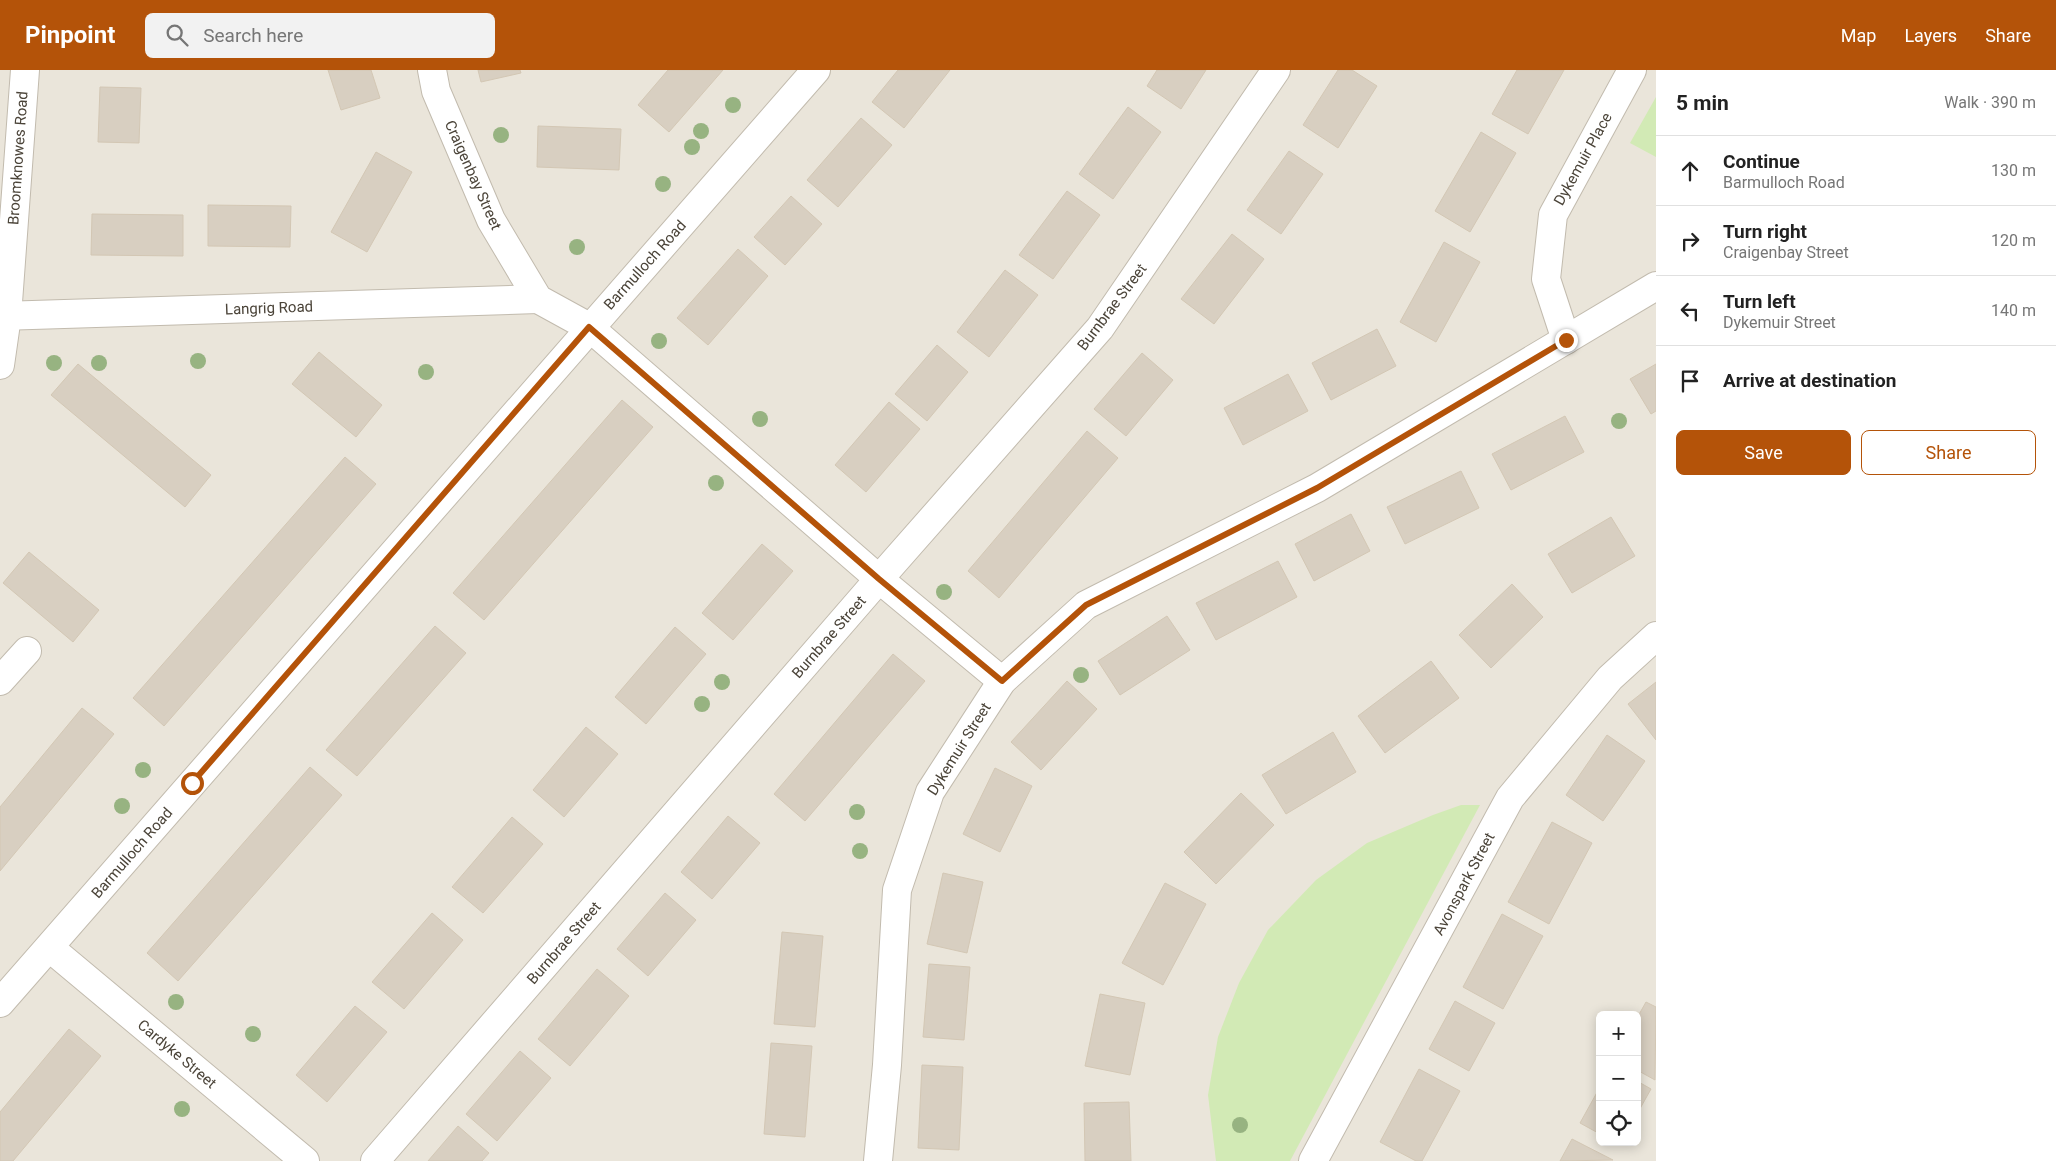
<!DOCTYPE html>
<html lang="en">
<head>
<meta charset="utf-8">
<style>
	body { margin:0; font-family:Roboto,sans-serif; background:#f2f2f2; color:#222 }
	.controls { position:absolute; right:15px; bottom:15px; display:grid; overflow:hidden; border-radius:8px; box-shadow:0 2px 12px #0003 }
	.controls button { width:45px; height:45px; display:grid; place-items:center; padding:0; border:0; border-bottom:1px solid #e0e0e0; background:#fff; color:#222; font:25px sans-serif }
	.stop { position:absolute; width:15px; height:15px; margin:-11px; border:4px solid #b45309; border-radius:50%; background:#fff }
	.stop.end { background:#b45309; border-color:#fff; box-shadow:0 1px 5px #0008 }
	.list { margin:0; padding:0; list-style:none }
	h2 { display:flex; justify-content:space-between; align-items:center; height:65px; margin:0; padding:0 20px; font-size:21px }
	h2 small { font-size:16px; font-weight:400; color:#767676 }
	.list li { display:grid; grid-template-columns:32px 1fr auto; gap:15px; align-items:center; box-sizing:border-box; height:70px; padding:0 20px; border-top:1px solid #e0e0e0 }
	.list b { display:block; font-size:19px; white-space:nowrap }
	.list p { margin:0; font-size:16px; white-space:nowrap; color:#767676 }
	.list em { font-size:16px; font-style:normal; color:#767676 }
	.actions { display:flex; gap:10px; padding:15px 20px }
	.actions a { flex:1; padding:11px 0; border:1px solid #b45309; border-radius:8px; text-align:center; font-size:18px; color:#b45309 }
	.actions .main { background:#b45309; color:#fff }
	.icon { flex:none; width:28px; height:28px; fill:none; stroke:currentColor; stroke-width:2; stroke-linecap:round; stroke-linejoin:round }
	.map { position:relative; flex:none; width:1656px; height:1091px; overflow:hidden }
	header { display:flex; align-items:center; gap:30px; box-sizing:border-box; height:70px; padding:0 25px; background:#b45309; color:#fff }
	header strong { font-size:24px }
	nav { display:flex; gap:28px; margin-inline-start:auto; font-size:18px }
	.search { width:350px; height:45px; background:#f2f2f2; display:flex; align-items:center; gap:12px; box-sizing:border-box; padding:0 18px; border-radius:8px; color:#767676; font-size:19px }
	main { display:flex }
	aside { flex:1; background:#fff }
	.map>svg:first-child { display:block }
	.residential { fill:#eae5da; fill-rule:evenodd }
	.green { fill:#d2eab5 }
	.building { fill:#d8cfc1; stroke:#d3c7b4 }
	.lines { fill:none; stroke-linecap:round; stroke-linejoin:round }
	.minor-casing { stroke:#c2bbae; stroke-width:30 }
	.minor { stroke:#fff; stroke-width:28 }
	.tree { fill:#97b381 }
	.route { stroke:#b45309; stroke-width:6 }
	.labels { text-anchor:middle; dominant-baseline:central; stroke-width:5; stroke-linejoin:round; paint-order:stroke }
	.street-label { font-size:15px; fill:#4b4439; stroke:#fff }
</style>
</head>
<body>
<header>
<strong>Pinpoint</strong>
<div class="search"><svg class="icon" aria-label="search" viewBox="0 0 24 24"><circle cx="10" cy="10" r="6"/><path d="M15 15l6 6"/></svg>Search here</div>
<nav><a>Map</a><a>Layers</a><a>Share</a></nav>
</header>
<main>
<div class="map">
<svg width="1656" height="1091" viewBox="0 0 1656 1091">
	<rect width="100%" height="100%" fill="#f6f3ec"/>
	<path class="residential" d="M 0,0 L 1656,0 L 1656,1091 L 0,1091 ZM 1600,945 L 1637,945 L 1637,1072 L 1600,1072 Z"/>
	<g class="green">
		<polygon points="1656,27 1656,87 1630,73"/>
		<polygon points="1461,735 1480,735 1290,1091 1216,1091 1208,1025 1218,967 1239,913 1268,860 1316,810 1367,773 1433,745"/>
	</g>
	<g class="building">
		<polygon points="328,0 371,0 380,28 341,40"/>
		<polygon points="478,0 520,0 521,3 481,12"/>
		<polygon points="668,0 723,0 669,62 638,35"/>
		<polygon points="898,0 950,0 904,58 872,32"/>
		<polygon points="1157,0 1206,0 1181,39 1147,16"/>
		<polygon points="1338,0 1352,0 1377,16 1338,78 1303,55"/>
		<polygon points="1517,0 1564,0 1528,64 1492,44"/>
		<polygon points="100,17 141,18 139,73 98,72"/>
		<polygon points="1128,37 1161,62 1113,129 1079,104"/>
		<polygon points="861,48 892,75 838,137 807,110"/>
		<polygon points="538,56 621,59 619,100 537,97"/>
		<polygon points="1481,62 1516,83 1470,162 1435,141"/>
		<polygon points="1289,81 1323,104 1281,164 1247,140"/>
		<polygon points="376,82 412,102 367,182 331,162"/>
		<polygon points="1067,121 1100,145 1053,209 1019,185"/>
		<polygon points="791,126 822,154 785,195 754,167"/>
		<polygon points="208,135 291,136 290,177 208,176"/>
		<polygon points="92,144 183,145 183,186 91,185"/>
		<polygon points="1232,164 1264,189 1214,254 1181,229"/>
		<polygon points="1444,172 1480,192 1436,272 1400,252"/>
		<polygon points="738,179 768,206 708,275 677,248"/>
		<polygon points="1005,200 1038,225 989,287 957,262"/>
		<polygon points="1377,259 1396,296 1331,330 1312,293"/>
		<polygon points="937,275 968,302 927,351 895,324"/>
		<polygon points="319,282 382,335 356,367 292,314"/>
		<polygon points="1142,283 1173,310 1126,366 1094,339"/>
		<polygon points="78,294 211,405 185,437 51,325"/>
		<polygon points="1656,294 1656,341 1651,344 1630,309"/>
		<polygon points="1288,304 1308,341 1243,375 1224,338"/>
		<polygon points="622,330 653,357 484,550 453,523"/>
		<polygon points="889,332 920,359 866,422 835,395"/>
		<polygon points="1565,346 1584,382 1511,420 1492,384"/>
		<polygon points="1087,361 1118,388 999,528 968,501"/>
		<polygon points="345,387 376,414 164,656 133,628"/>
		<polygon points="1461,401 1479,438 1405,474 1387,437"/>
		<polygon points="1351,444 1370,481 1314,511 1295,474"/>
		<polygon points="1611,447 1635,486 1572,523 1548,484"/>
		<polygon points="762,474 793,501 733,570 702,543"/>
		<polygon points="29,482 99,540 73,572 3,513"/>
		<polygon points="1278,491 1297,527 1216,570 1196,533"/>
		<polygon points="1512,514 1543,547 1491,598 1459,565"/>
		<polygon points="1167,546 1190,580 1120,625 1098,591"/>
		<polygon points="435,556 466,583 357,706 326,680"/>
		<polygon points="675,557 706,584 646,654 615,627"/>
		<polygon points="893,584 925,611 805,751 774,724"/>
		<polygon points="1431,591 1459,628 1385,683 1358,646"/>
		<polygon points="1067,611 1097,639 1041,700 1011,672"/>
		<polygon points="1656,612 1656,670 1628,634"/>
		<polygon points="82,638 114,664 0,801 0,737"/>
		<polygon points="586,657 618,684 564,747 533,720"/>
		<polygon points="1333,662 1356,702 1286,744 1262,705"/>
		<polygon points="1607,665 1645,691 1603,751 1566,725"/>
		<polygon points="310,697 342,725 178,911 147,883"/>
		<polygon points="995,698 1032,716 1000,782 963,764"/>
		<polygon points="1241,723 1274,755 1216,814 1184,782"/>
		<polygon points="728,746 760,773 712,829 681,802"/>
		<polygon points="512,747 543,774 483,843 452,817"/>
		<polygon points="1552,752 1592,773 1549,854 1508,832"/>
		<polygon points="943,803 983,812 967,883 927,874"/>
		<polygon points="1165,813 1206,834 1163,915 1122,893"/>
		<polygon points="665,823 696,850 648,906 617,879"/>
		<polygon points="432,843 463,870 404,939 372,912"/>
		<polygon points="1502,844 1543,866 1503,939 1463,917"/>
		<polygon points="782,862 823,866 815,957 774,954"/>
		<polygon points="929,894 970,897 964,970 923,967"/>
		<polygon points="597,899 629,926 570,996 538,969"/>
		<polygon points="1100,924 1145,933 1130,1005 1085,996"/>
		<polygon points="1455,931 1495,953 1469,1001 1429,979"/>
		<polygon points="1646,932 1656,937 1655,1010 1637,1000 1637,948"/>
		<polygon points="355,936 387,962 327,1032 296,1005"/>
		<polygon points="69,959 101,986 13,1091 0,1091 0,1042"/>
		<polygon points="771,973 812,976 805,1067 764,1064"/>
		<polygon points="520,981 551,1008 497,1071 466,1044"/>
		<polygon points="922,995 963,997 959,1080 918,1078"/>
		<polygon points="1419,999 1460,1021 1422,1091 1416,1091 1380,1072"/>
		<polygon points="1637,1011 1651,1019 1637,1044"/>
		<polygon points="1600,1017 1600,1064 1580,1053"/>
		<polygon points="1129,1032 1131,1091 1085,1091 1084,1033"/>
		<polygon points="458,1056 489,1083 482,1091 428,1091"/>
		<polygon points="1572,1069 1613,1090 1560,1091"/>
	</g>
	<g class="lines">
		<defs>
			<g id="minor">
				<polyline points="432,0 436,21 491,150 538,229 589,257 879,509 1002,611"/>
				<polyline points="0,246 538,229"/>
				<polyline points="1566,270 1546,209 1553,145 1632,0"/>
				<polyline points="0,295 7,246 25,0"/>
				<polyline points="0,611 27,581"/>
				<polyline points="50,878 305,1091"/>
				<polyline points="0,933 816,0"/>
				<polyline points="375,1091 879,509 1100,258 1276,0"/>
				<polyline points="878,1091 887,995 897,820 930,722 1002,611 1086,535 1317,418 1656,216"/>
				<polyline points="1313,1091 1510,728 1610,608 1656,566"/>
			</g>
		</defs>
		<use href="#minor" class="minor-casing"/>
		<use href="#minor" class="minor"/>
	</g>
	<g class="tree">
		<circle cx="733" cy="35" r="8"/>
		<circle cx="701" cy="61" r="8"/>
		<circle cx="501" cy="65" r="8"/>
		<circle cx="692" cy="77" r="8"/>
		<circle cx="663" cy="114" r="8"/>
		<circle cx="577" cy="177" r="8"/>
		<circle cx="659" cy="271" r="8"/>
		<circle cx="198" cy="291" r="8"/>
		<circle cx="54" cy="293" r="8"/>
		<circle cx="99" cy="293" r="8"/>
		<circle cx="426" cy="302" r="8"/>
		<circle cx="760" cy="349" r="8"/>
		<circle cx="1619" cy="351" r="8"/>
		<circle cx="716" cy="413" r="8"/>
		<circle cx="944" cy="522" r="8"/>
		<circle cx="1081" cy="605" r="8"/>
		<circle cx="722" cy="612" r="8"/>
		<circle cx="702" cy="634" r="8"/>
		<circle cx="143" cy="700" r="8"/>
		<circle cx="122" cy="736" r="8"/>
		<circle cx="857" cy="742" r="8"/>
		<circle cx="860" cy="781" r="8"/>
		<circle cx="176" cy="932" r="8"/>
		<circle cx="253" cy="964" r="8"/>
		<circle cx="182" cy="1039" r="8"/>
		<circle cx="1240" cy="1055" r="8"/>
	</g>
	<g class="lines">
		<polyline class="route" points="192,713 589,257 879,509 1002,611 1086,535 1317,418 1566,270"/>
	</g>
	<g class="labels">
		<g class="street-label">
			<text transform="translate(18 88) rotate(-86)">Broomknowes Road</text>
			<text transform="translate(1583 89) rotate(-61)">Dykemuir Place</text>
			<text transform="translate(473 105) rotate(66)">Craigenbay Street</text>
			<text transform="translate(645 195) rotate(-48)">Barmulloch Road</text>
			<text transform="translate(1112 237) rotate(-53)">Burnbrae Street</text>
			<text transform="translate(269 238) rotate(-2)">Langrig Road</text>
			<text transform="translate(829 567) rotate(-49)">Burnbrae Street</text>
			<text transform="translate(959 679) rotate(-58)">Dykemuir Street</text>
			<text transform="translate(132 783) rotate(-49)">Barmulloch Road</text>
			<text transform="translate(1464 814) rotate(-62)">Avonspark Street</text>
			<text transform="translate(564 873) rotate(-49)">Burnbrae Street</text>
			<text transform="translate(177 984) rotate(40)">Cardyke Street</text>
		</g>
	</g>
</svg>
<div class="controls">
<button>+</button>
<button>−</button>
<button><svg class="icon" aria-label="locate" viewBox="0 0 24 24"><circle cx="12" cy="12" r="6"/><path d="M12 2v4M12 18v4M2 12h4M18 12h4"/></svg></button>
</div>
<div class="stop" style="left:192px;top:713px"></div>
<div class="stop end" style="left:1566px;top:270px"></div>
</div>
<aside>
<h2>5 min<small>Walk · 390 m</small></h2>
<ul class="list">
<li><svg class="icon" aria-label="ahead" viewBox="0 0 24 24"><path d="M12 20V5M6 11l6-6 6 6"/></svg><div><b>Continue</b><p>Barmulloch Road</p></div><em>130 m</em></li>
<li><svg class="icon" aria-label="right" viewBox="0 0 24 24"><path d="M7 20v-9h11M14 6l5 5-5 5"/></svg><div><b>Turn right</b><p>Craigenbay Street</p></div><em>120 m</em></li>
<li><svg class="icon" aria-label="left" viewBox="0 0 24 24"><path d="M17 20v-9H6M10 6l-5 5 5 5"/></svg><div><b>Turn left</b><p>Dykemuir Street</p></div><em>140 m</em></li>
<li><svg class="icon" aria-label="arrive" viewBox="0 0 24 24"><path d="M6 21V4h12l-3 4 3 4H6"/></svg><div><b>Arrive at destination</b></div></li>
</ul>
<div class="actions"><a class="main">Save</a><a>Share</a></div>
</aside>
</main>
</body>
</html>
